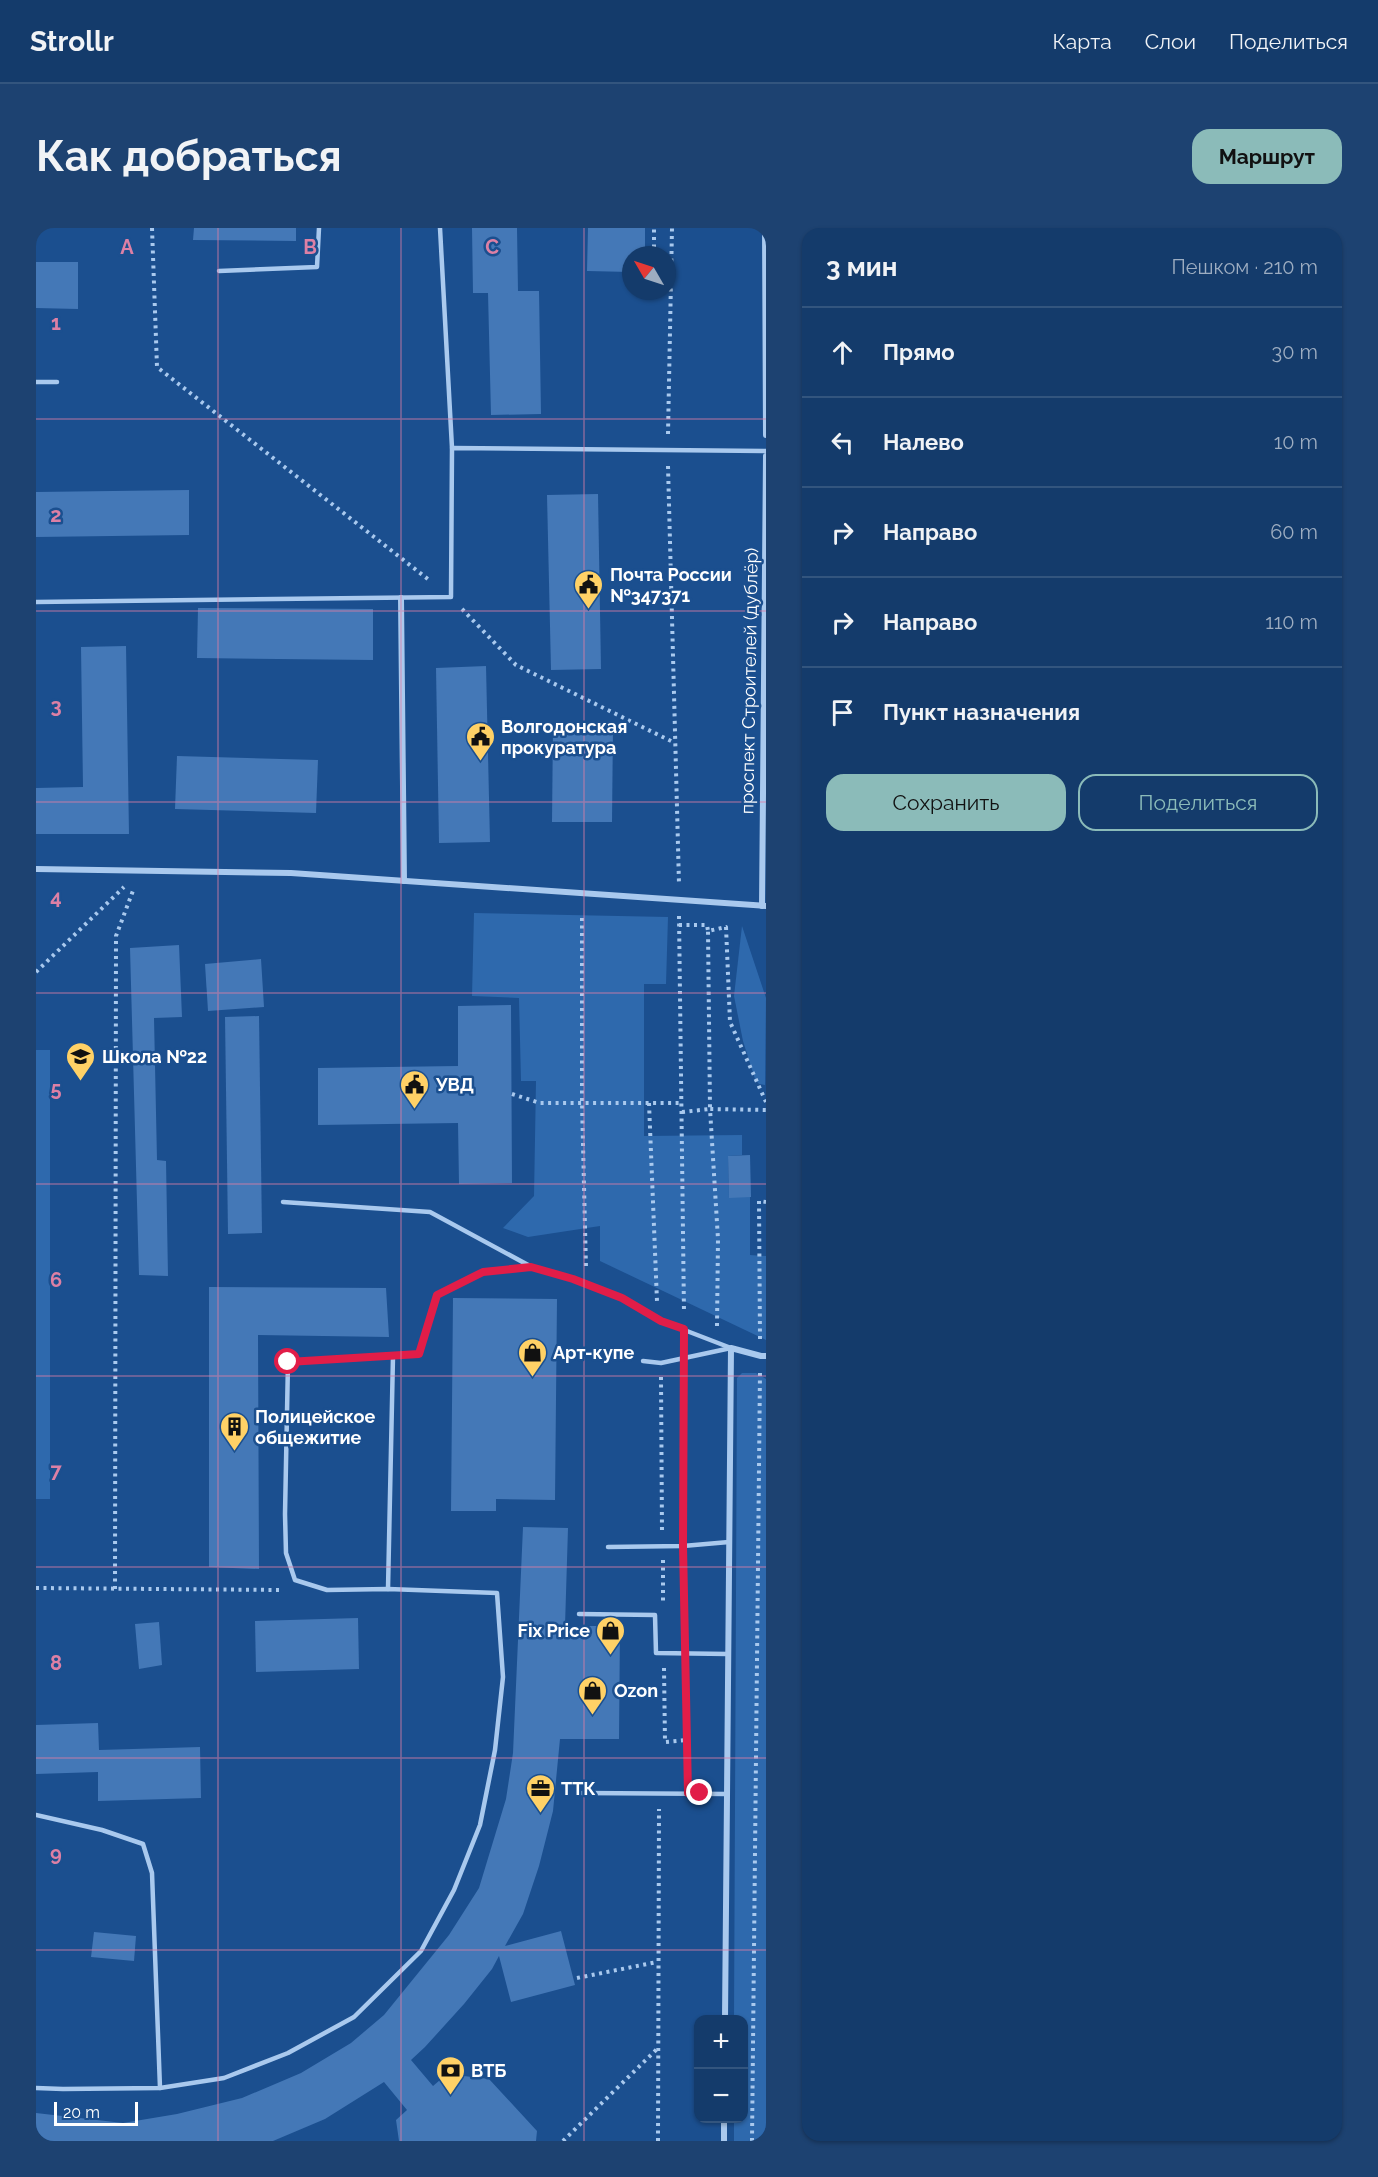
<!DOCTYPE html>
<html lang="ru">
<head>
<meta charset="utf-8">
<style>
	body { margin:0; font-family:Raleway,sans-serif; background:#1d4271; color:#f1f3f6 }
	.controls { position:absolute; right:18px; bottom:18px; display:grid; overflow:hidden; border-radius:12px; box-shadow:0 2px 4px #0004 }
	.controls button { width:54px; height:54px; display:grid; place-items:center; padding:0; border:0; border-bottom:2px solid #33557e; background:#143b6b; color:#f1f3f6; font:30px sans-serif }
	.compass { position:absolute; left:586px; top:18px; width:54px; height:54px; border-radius:50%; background:#143b6b; box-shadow:0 2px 4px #0004; rotate:309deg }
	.scale { position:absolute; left:18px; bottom:15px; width:84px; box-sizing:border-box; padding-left:6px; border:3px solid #fff; border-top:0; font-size:16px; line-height:21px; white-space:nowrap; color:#fff; -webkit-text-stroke:4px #1b4f8f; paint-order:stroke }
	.stop { position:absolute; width:18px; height:18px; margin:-14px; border:4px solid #e11d48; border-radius:50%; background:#fff }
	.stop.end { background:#e11d48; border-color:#fff; box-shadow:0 2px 6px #0008 }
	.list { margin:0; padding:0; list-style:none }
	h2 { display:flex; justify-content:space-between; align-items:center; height:78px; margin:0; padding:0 24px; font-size:26px }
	h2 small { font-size:20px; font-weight:400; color:#9dadc1 }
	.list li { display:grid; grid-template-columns:39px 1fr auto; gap:18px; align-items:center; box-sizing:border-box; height:90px; padding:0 24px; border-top:2px solid #33557e }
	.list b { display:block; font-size:22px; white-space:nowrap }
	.list em { font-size:20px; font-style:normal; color:#9dadc1 }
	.actions { display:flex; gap:12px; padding:18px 24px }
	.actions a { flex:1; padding:14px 0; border:2px solid #8bbbb9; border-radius:18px; text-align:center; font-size:21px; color:#8bbbb9 }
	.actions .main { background:#8bbbb9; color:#111 }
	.icon { flex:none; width:33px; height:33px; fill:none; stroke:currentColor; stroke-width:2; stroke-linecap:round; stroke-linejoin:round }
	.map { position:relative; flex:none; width:730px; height:1913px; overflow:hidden; border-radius:18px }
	header { display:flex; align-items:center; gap:36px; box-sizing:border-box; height:84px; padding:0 30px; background:#143b6b; border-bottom:2px solid #33557e }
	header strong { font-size:28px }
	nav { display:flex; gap:33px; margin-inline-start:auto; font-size:21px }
	.intro { display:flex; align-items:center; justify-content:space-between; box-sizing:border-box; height:144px; padding:0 36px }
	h1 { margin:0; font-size:42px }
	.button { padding:15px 27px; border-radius:18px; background:#8bbbb9; color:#111; font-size:21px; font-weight:700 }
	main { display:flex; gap:36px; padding:0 36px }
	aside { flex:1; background:#143b6b; border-radius:18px; box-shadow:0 2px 4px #0004 }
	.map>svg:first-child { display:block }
	.green { fill:#2e69ad }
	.building { fill:#4478b7 }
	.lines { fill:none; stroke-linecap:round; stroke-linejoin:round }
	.path { stroke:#a9c9ee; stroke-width:4; stroke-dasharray:3 4.5; stroke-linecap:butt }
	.service { stroke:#a9c9ee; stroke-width:4.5 }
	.minor { stroke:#a9c9ee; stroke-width:6 }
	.route { stroke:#e11d48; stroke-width:8 }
	.grid { fill:none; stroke:#dd80a5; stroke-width:1.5; stroke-opacity:0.55 }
	.labels { text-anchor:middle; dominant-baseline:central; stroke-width:5; stroke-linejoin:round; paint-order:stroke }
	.poi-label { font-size:18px; font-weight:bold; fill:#fff; stroke:#1b4f8f; text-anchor:start }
	.street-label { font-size:18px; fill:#fff; stroke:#1b4f8f }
	.grid-label { font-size:20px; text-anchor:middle; font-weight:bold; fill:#dd80a5; stroke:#1b4f8f; stroke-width:5; stroke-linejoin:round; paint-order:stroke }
</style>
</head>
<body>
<header>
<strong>Strollr</strong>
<nav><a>Карта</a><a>Слои</a><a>Поделиться</a></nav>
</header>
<div class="intro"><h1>Как добраться</h1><a class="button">Маршрут</a></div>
<main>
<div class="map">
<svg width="730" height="1913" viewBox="0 0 730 1913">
	<rect width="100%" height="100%" fill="#1b4f8f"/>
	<g class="green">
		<polygon points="438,685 632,689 630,756 608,756 608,908 706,907 706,927 692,928 693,969 714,969 714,1027 730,1028 730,1112 564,1033 564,998 492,1009 467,1000 498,968 500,853 485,853 483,770 436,768"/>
		<polygon points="706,698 730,770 729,857 723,856 719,851 707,813 698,768"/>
		<rect x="0" y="822" width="14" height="449"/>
		<polygon points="706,1145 720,1145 730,1151 730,1913 698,1913 698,1891 708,1890 708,1792 698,1791 701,1150"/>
	</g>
	<g class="building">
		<polygon points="158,0 260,0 260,13 157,12"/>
		<polygon points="436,0 481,0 482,63 503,63 505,186 455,187 452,65 437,65"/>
		<polygon points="552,0 609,0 609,27 595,27 595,44 551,43"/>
		<polygon points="0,34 42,34 42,81 0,80"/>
		<polygon points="153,262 153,307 0,309 0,264"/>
		<polygon points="562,266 565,441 515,442 511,267"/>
		<polygon points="162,380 337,381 337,432 161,430"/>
		<polygon points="90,418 93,606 0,606 0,560 47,559 45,419"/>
		<polygon points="450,438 454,614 403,615 400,440"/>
		<polygon points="517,497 577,497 576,594 516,594"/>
		<polygon points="141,528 282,532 280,585 139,581"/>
		<polygon points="143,717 146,789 118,790 121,932 130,933 132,1048 103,1047 94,720"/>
		<polygon points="225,731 228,779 172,783 169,736"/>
		<polygon points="475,777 476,955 423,956 422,895 282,897 282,840 422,838 422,778"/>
		<polygon points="223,788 226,1005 192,1006 189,789"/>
		<polygon points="714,927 715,969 693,970 692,928"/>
		<polygon points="173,1059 350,1060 353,1109 222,1107 223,1341 173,1339"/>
		<polygon points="417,1070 521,1071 519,1272 460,1271 460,1283 415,1283"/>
		<polygon points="487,1299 532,1300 529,1398 584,1398 583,1511 524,1511 517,1583 503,1638 487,1686 469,1718 525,1703 539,1757 475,1774 463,1728 456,1741 428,1776 389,1819 375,1832 397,1858 411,1846 453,1851 501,1903 500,1913 363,1913 360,1892 371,1882 348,1854 289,1891 237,1913 0,1913 0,1885 87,1895 141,1886 206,1870 265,1845 315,1815 348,1787 413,1707 443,1660 470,1571 477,1525"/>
		<polygon points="322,1390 323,1441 220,1444 219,1393"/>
		<polygon points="123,1394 126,1437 103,1441 99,1396"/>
		<polygon points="62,1495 63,1522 164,1519 165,1570 62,1573 62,1544 0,1546 0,1497"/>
		<polygon points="58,1704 100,1708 98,1733 55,1729"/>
	</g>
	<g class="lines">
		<g class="path">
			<polyline points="116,0 121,139 393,352"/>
			<polyline points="618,27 618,0"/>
			<polyline points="632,206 636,0"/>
			<polyline points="632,238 643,656"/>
			<polyline points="426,381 480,437 639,515"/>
			<polyline points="643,688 648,1085"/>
			<polyline points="546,690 546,875 550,1040"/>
			<polyline points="643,697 671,697 672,703 690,699 694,794 730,874"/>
			<polyline points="0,744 88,659"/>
			<polyline points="476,866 504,875 645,875"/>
			<polyline points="613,875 621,1073"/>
			<polyline points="646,884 674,881 672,703"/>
			<polyline points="681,1098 682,1011 674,881 730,882"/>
			<polyline points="724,1111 723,973 730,974"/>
			<polyline points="625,1149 626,1304"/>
			<polyline points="647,1304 648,1147"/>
			<polyline points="627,1332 627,1373"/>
			<polyline points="647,1333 649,1409"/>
			<polyline points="0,1360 245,1362"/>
			<polyline points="79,1361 80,708 98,660"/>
			<polyline points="628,1440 629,1514 651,1512"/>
			<polyline points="649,1440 652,1550"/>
			<polyline points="541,1750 621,1734"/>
			<polyline points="527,1913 621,1821"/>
			<polyline points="622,1913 623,1581"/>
			<polyline points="716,1913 724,1143"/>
		</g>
		<g class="service">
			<polyline points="404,0 416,220"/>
			<polyline points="183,43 281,39 283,0"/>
			<polyline points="0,154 21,154"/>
			<polyline points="0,374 415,369 416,220 730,223"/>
			<polyline points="247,974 394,984 494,1038"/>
			<polyline points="607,1133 625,1135 695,1120"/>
			<polyline points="572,1319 647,1318 693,1314"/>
			<polyline points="352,1361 357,1128"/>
			<polyline points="543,1386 619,1387 620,1425 692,1426"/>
			<polyline points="546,1565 691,1566"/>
			<polyline points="0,1587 66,1602 107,1616 116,1645 124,1860"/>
			<polyline points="0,1860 27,1861 124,1860 188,1850 252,1825 318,1789 385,1723 418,1662 444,1597 459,1522 467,1449 461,1365 352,1361 291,1362 259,1352 250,1325 249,1286 252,1134 383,1126 401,1067 447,1044 495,1039 537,1051 586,1070 625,1093 695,1120"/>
		</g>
		<g class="minor">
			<polyline points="729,0 730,207"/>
			<polyline points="365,370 368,653"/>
			<polyline points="0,641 255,645 730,678"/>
			<polyline points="726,678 730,228"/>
			<polyline points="689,1792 695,1120 725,1128 730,1128"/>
			<polyline points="688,1913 688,1890"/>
		</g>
	</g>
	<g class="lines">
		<polyline class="route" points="252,1134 383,1126 401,1067 447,1044 495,1039 537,1051 586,1070 625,1093 648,1101 647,1318 652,1565 664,1565"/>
	</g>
	<path class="grid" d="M 182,0 L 182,1913M 365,0 L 365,1913M 548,0 L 548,1913M 0,191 L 730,191M 0,383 L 730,383M 0,574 L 730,574M 0,765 L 730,765M 0,956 L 730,956M 0,1148 L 730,1148M 0,1339 L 730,1339M 0,1530 L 730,1530M 0,1722 L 730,1722"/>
	<defs>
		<symbol id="civic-pin" viewBox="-11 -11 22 30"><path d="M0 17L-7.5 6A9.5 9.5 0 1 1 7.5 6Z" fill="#ffd166" stroke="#1b4f8f"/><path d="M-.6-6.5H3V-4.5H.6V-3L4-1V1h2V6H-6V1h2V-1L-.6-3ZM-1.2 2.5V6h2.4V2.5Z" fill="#111"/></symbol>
		<symbol id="school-pin" viewBox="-11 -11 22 30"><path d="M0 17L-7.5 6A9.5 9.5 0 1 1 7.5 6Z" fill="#ffd166" stroke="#1b4f8f"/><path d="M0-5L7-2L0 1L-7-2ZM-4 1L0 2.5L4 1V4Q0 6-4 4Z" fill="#111"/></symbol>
		<symbol id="shop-pin" viewBox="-11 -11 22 30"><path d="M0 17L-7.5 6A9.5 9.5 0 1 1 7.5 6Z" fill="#ffd166" stroke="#1b4f8f"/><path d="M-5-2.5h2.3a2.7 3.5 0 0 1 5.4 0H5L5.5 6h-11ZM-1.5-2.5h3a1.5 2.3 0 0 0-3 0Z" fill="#111"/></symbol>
		<symbol id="building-pin" viewBox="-11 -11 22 30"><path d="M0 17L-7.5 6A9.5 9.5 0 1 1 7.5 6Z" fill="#ffd166" stroke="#1b4f8f"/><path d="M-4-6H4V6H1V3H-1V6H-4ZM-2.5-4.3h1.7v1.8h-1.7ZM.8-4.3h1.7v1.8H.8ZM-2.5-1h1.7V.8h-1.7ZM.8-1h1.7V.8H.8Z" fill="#111"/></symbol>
		<symbol id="office-pin" viewBox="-11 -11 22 30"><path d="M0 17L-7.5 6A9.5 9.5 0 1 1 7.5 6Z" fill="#ffd166" stroke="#1b4f8f"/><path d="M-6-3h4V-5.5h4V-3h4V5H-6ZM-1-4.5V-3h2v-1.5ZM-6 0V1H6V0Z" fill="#111"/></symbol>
		<symbol id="bank-pin" viewBox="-11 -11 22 30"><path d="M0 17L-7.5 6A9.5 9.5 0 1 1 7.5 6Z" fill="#ffd166" stroke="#1b4f8f"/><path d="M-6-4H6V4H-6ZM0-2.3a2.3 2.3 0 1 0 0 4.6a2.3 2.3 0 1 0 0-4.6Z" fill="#111"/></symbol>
	</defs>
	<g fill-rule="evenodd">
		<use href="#civic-pin" x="536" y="340" width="33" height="45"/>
		<use href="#civic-pin" x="428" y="492" width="33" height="45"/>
		<use href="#school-pin" x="28" y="812" width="33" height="45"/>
		<use href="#civic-pin" x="362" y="840" width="33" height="45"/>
		<use href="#shop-pin" x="480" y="1108" width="33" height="45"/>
		<use href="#building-pin" x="182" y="1182" width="33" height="45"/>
		<use href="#shop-pin" x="558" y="1386" width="33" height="45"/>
		<use href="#shop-pin" x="540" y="1446" width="33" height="45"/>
		<use href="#office-pin" x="488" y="1544" width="33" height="45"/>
		<use href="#bank-pin" x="398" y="1826" width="33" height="45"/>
	</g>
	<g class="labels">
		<g class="poi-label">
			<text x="574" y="346">Почта России<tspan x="574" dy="21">№347371</tspan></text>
			<text x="465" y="498">Волгодонская<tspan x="465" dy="21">прокуратура</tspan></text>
			<text x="66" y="828">Школа №22</text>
			<text x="400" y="856">УВД</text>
			<text x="517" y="1124">Арт-купе</text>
			<text x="219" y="1188">Полицейское<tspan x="219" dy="21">общежитие</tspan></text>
			<text x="554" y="1402" text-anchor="end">Fix Price</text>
			<text x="578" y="1462">Ozon</text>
			<text x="525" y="1560">ТТК</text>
			<text x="435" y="1842">ВТБ</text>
		</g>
		<g class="street-label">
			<text transform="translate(713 453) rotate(-89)">проспект Строителей (дублёр)</text>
		</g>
	</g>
	<g class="grid-label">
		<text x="91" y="26">A</text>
		<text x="274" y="26">B</text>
		<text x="456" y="26">C</text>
		<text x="20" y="102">1</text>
		<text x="20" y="294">2</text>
		<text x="20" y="485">3</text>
		<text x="20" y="676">4</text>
		<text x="20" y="868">5</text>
		<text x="20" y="1059">6</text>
		<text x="20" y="1250">7</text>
		<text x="20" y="1442">8</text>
		<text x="20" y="1633">9</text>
	</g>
</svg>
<div class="controls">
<button>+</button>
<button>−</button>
</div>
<svg class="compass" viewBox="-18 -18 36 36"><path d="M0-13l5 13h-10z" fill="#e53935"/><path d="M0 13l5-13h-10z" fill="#9dadc1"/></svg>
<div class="scale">20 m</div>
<div class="stop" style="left:252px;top:1134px"></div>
<div class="stop end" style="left:664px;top:1565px"></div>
</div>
<aside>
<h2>3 мин<small>Пешком · 210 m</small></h2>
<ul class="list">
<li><svg class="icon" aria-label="ahead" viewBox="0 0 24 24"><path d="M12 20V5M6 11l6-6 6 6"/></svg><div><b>Прямо</b></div><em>30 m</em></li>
<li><svg class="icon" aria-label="left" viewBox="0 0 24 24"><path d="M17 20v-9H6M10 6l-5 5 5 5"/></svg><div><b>Налево</b></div><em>10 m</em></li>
<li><svg class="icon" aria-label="right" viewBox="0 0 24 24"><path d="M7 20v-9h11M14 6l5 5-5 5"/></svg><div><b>Направо</b></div><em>60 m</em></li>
<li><svg class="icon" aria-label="right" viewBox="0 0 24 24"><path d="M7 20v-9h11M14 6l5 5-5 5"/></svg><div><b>Направо</b></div><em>110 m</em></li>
<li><svg class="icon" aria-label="arrive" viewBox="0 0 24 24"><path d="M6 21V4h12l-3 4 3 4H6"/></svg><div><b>Пункт назначения</b></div></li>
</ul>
<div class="actions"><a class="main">Сохранить</a><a>Поделиться</a></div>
</aside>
</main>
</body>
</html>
